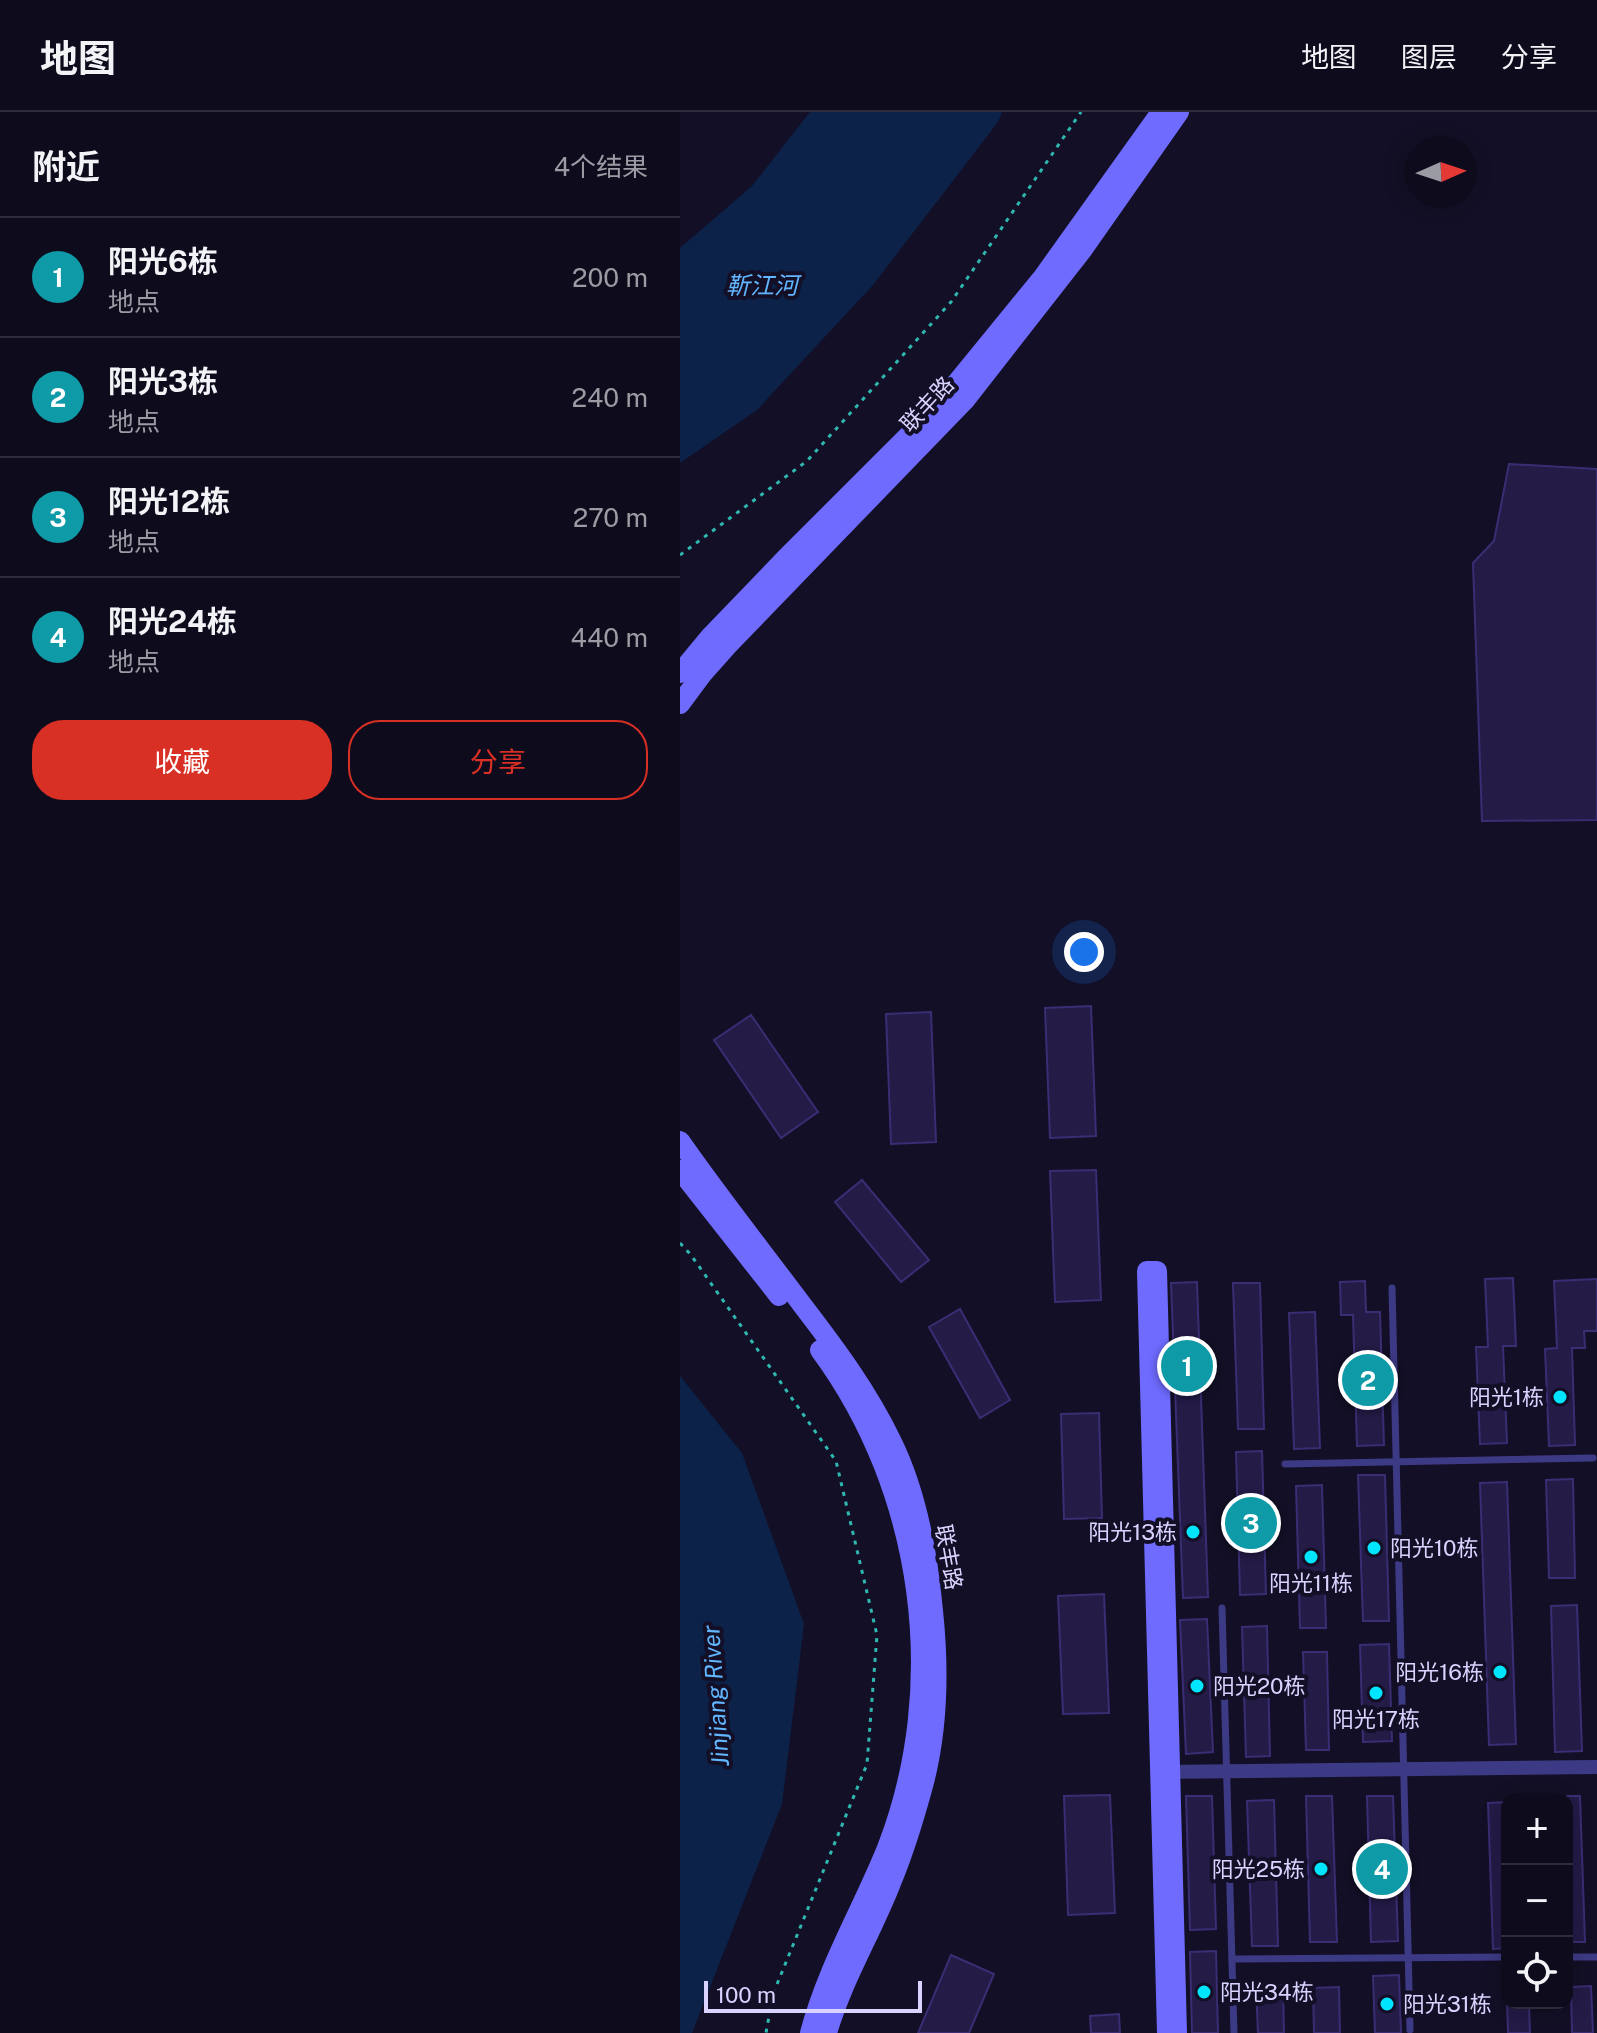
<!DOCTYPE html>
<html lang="zh">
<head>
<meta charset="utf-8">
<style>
	body { margin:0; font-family:"Public Sans","Noto Sans SC",sans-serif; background:#171425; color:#f1f3f6 }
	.controls { position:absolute; right:24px; bottom:24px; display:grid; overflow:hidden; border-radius:16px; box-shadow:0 4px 20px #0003 }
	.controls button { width:72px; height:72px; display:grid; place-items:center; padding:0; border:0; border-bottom:2px solid #2e2b3b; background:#0e0b1c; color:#f1f3f6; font:40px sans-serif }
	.compass { position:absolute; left:725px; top:24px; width:72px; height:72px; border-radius:50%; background:#0e0b1c; box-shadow:0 4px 20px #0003; rotate:87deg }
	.scale { position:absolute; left:24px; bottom:20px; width:218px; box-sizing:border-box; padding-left:8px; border:4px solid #d9d4ff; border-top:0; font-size:22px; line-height:28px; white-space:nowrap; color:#d9d4ff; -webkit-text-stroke:6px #130f26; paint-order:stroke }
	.you { position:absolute; left:404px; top:840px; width:28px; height:28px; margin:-20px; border:6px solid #fff; border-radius:50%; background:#1a73e8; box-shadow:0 0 0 12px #1a73e833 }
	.badge { display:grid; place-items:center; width:52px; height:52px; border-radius:50%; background:#d93025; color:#fff; font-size:26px; font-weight:700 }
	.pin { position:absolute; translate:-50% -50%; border:4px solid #fff; box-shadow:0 2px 8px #0006 }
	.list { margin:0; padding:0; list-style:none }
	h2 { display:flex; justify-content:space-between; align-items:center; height:104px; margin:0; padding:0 32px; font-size:34px }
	h2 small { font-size:26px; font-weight:400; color:#9b9ba3 }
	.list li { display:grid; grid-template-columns:52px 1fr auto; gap:24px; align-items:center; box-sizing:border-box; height:120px; padding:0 32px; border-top:2px solid #2e2b3b }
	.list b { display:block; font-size:30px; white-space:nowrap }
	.list p { margin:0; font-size:26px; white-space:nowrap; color:#9b9ba3 }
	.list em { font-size:26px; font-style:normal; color:#9b9ba3 }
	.actions { display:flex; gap:16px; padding:24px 32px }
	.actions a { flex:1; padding:18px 0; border:2px solid #d93025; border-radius:32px; text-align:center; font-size:28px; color:#d93025 }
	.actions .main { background:#d93025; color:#fff }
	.icon { flex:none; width:44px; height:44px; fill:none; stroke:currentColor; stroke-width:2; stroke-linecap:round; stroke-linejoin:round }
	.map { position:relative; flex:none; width:917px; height:1921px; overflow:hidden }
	header { display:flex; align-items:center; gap:48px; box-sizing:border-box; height:112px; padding:0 40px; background:#0e0b1c; border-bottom:2px solid #2e2b3b }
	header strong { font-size:38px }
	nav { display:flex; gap:44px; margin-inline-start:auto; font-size:28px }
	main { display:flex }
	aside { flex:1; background:#0e0b1c }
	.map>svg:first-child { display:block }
	.water { fill:#0c2248 }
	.building { fill:#241b47; stroke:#3b2d73; stroke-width:2 }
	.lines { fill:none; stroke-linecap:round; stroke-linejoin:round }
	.path { stroke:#2fb8b0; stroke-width:3; stroke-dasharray:4 6; stroke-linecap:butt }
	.lane { stroke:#3d3a85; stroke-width:7 }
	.street { stroke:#3d3a85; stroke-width:14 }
	.secondary { stroke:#6f6bff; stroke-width:20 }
	.poi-dot { fill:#00e5ff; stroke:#130f26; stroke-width:3 }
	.labels { text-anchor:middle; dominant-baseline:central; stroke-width:8; stroke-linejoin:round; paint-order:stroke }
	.street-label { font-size:22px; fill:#d9d4ff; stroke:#130f26 }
	.poi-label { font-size:22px; fill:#d9d4ff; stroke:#130f26; text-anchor:end }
	.water-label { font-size:24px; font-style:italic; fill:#62b6ff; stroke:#130f26 }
</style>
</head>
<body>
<header>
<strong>地图</strong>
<nav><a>地图</a><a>图层</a><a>分享</a></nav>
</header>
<main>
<aside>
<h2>附近<small>4个结果</small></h2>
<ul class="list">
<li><span class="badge" style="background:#0f9aa8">1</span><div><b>阳光6栋</b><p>地点</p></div><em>200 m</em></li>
<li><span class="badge" style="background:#0f9aa8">2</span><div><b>阳光3栋</b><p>地点</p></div><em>240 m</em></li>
<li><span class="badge" style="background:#0f9aa8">3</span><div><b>阳光12栋</b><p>地点</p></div><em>270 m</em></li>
<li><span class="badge" style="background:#0f9aa8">4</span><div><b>阳光24栋</b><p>地点</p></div><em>440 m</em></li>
</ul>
<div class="actions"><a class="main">收藏</a><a>分享</a></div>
</aside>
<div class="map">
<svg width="917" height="1921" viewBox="0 0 917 1921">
	<rect width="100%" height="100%" fill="#130f26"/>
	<g class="water">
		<polygon points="130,0 322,0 318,10 193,173 77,298 0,351 0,136 72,74"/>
		<polygon points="0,1264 62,1341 124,1512 102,1692 12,1921 0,1921"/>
	</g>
	<g class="building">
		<polygon points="829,352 917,357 917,708 802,709 793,451 814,429"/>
		<polygon points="411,894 416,1024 370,1026 365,896"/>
		<polygon points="251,900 256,1030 211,1032 206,902"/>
		<polygon points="71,903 138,1000 101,1026 34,928"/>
		<polygon points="416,1058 421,1188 375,1190 370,1059"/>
		<polygon points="182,1068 249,1148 221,1170 155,1090"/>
		<polygon points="833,1166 836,1234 823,1234 827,1331 800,1332 796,1235 808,1235 805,1167"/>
		<polygon points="917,1167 917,1219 904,1219 905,1236 892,1236 895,1333 869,1334 865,1237 877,1236 874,1169"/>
		<polygon points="685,1169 686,1200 700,1200 704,1333 677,1334 673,1203 661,1203 660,1170"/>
		<polygon points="517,1170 528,1485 503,1486 491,1171"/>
		<polygon points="553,1171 580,1171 584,1317 558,1317"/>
		<polygon points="280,1197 330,1288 300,1306 249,1215"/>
		<polygon points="635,1200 640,1336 614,1337 609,1201"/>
		<polygon points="419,1301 422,1406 384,1407 381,1302"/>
		<polygon points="582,1339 586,1482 560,1483 556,1340"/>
		<polygon points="678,1363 705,1363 709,1509 683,1509"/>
		<polygon points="893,1367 895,1466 869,1466 866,1368"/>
		<polygon points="827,1370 836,1632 809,1633 800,1371"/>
		<polygon points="642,1373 646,1516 620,1516 616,1374"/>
		<polygon points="424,1482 429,1601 383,1602 378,1484"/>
		<polygon points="897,1493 902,1639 875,1640 871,1494"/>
		<polygon points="527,1507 533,1640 506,1642 500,1508"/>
		<polygon points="587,1514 590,1644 566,1645 562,1515"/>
		<polygon points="709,1532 712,1629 683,1630 680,1533"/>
		<polygon points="623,1540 647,1540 649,1638 626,1638"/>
		<polygon points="430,1683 435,1801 388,1803 384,1684"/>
		<polygon points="506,1684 532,1684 536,1817 510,1818"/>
		<polygon points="626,1684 652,1684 657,1830 630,1830"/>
		<polygon points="687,1684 713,1684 718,1829 691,1830"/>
		<polygon points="887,1684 900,1684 905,1830 887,1830"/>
		<polygon points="594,1688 598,1834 572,1834 567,1689"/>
		<polygon points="827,1690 827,1836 813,1837 808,1691"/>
		<polygon points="536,1839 538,1921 512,1921 510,1840"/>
		<polygon points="271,1843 314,1862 289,1921 238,1921"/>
		<polygon points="719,1863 721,1921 695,1921 693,1864"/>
		<polygon points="603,1873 604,1921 578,1921 576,1874"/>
		<polygon points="911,1874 913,1921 892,1921 891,1875"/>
		<polygon points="659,1875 660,1921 634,1921 633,1876"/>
		<polygon points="827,1891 849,1891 850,1921 828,1921"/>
		<polygon points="439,1902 440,1921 411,1921 410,1904"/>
	</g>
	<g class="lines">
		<g class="path">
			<polyline points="0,443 127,349 271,190 401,0"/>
			<polyline points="0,1131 11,1143 156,1349 197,1523 187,1652 93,1882 86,1921"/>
		</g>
		<g class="lane">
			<polyline points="712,1176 730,1918"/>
			<polyline points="605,1352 913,1346"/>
			<polyline points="542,1496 554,1921"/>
			<polyline points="887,1845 917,1845"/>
			<polyline points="552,1847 827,1845"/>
		</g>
		<polyline class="street" points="481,1660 917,1655"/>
		<g class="secondary">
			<polyline points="0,561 30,525 107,445 240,312 265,285 363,165 481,0"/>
			<polyline points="0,592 23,561 48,533 285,288 403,137 499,0"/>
			<path d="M 0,1029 C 39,1085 82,1139 123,1194 C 156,1237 188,1280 212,1330 C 237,1381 248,1443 253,1499 C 259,1556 258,1618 243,1674 C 234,1707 224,1740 211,1771 C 191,1822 162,1869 147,1921"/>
			<polyline points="0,1058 99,1184"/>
			<path d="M 130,1921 C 147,1856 182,1798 207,1736 C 270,1573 244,1379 140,1238"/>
			<polyline points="487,1921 467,1159 477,1159 497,1921"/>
		</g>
	</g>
	<g class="poi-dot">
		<circle cx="880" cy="1285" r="8"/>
		<circle cx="513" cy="1420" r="8"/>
		<circle cx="694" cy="1436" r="8"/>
		<circle cx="631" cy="1445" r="8"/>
		<circle cx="820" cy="1560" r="8"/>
		<circle cx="517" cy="1574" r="8"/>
		<circle cx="696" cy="1581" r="8"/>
		<circle cx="641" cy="1757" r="8"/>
		<circle cx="524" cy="1880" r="8"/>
		<circle cx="707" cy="1892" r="8"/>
	</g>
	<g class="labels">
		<g class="street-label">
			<text transform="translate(247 292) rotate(-47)">联丰路</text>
			<text transform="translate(269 1445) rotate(80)">联丰路</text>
		</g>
		<g class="poi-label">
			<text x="864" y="1285">阳光1栋</text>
			<text x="497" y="1420">阳光13栋</text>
			<text x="710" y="1436" text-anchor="start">阳光10栋</text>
			<text x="631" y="1471" text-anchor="middle">阳光11栋</text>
			<text x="804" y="1560">阳光16栋</text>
			<text x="533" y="1574" text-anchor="start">阳光20栋</text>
			<text x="696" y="1607" text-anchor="middle">阳光17栋</text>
			<text x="625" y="1757">阳光25栋</text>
			<text x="540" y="1880" text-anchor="start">阳光34栋</text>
			<text x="723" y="1892" text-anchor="start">阳光31栋</text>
		</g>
		<g class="water-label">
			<text x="82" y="173">靳江河</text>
			<text transform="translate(35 1584) rotate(-94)">Jinjiang River</text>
		</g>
	</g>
</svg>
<div class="controls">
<button>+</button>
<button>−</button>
<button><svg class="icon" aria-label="locate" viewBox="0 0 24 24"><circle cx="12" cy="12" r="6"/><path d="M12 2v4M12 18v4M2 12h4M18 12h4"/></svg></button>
</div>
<svg class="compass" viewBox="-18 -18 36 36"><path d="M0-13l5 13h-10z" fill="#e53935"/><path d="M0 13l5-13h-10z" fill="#9b9ba3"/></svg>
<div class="scale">100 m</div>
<div class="you"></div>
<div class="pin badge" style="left:507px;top:1254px;background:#0f9aa8">1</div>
<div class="pin badge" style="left:688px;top:1268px;background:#0f9aa8">2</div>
<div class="pin badge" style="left:571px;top:1411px;background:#0f9aa8">3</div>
<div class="pin badge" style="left:702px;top:1757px;background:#0f9aa8">4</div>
</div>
</main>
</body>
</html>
